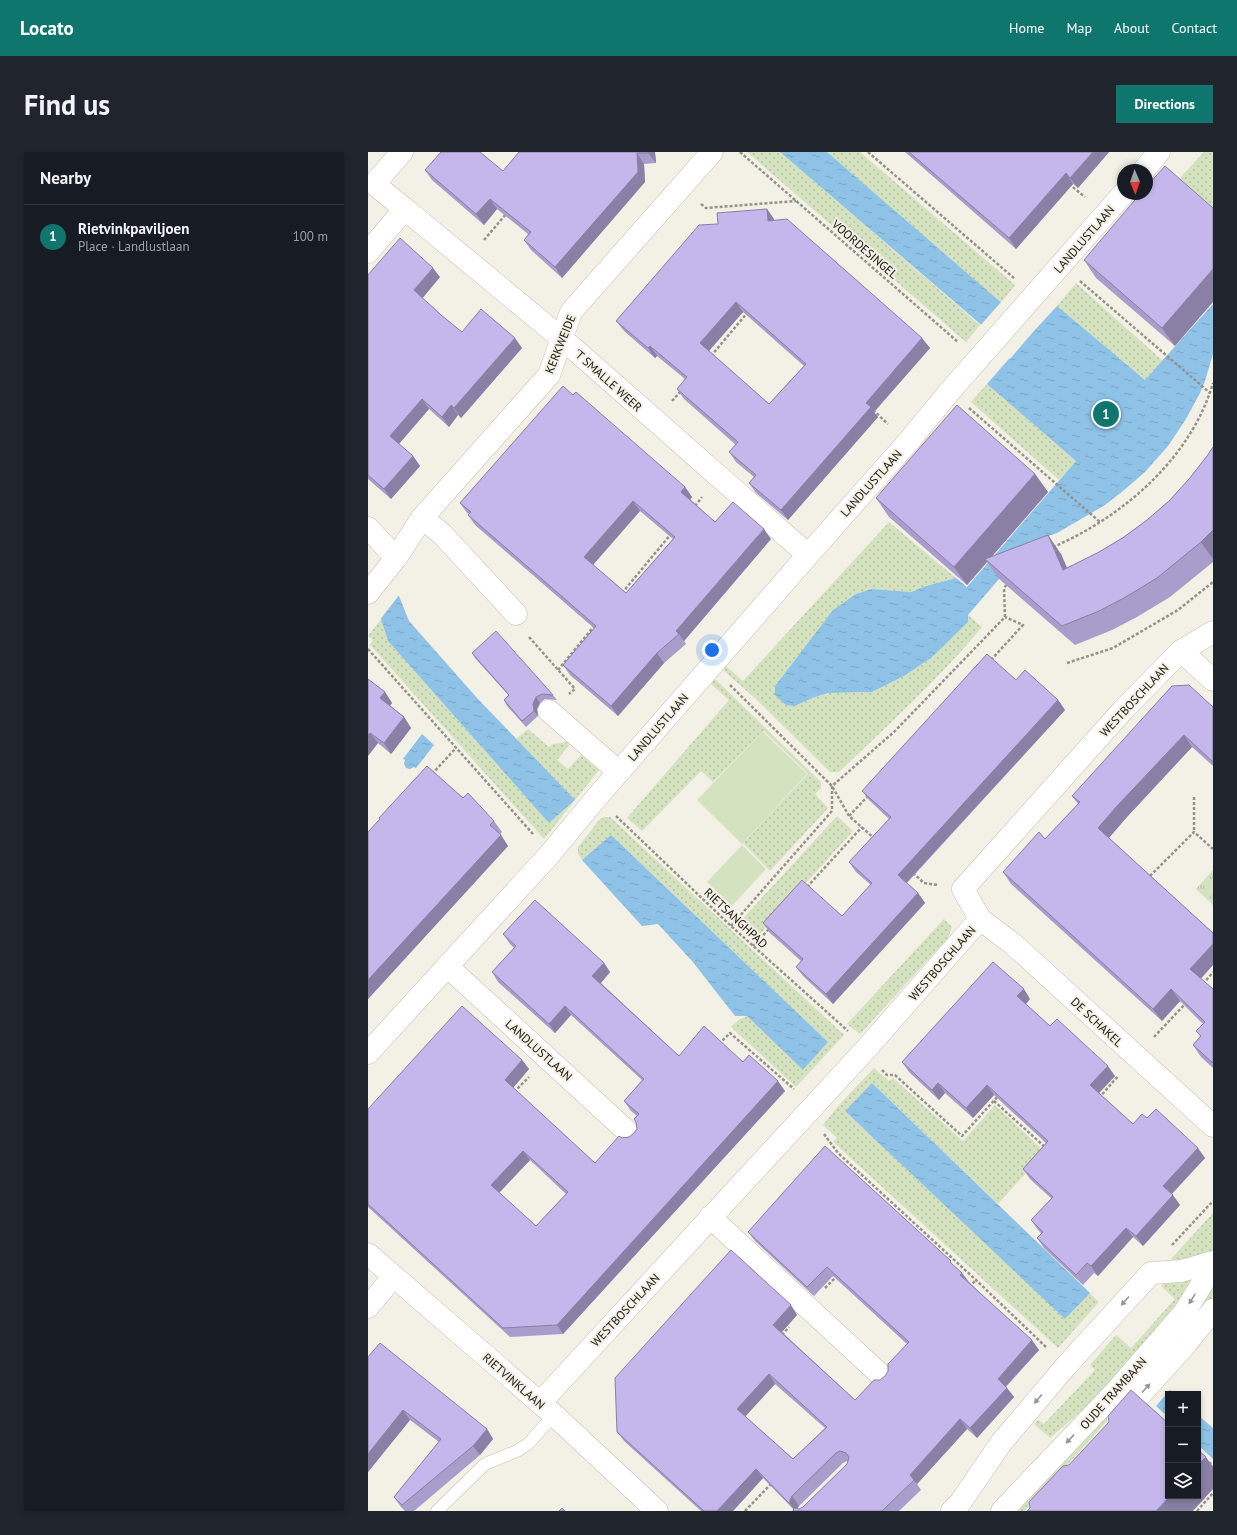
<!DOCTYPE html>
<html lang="en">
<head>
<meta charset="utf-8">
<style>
	body { margin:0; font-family:"PT Sans",sans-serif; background:#20242c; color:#f1f3f6 }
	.controls { position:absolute; right:12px; bottom:12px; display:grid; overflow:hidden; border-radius:0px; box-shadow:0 2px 6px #0003 }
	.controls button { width:36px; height:36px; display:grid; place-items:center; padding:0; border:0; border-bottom:1px solid #363941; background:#171b24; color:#f1f3f6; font:20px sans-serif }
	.compass { position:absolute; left:749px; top:12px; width:36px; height:36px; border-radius:50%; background:#171b24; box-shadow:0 2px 6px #0003; rotate:178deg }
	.you { position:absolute; left:344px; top:498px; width:14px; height:14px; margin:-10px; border:3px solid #fff; border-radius:50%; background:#1a73e8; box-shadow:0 0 0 6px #1a73e833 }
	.badge { display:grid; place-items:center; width:26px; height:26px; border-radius:50%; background:#0f766e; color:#fff; font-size:13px; font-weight:700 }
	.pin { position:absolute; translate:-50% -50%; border:2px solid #fff; box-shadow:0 1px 4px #0006 }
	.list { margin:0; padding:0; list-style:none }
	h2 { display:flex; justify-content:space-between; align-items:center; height:52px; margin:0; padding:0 16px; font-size:17px }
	h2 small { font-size:13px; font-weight:400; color:#9ea1a6 }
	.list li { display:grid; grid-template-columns:26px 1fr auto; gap:12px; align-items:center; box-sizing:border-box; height:64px; padding:0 16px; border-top:1px solid #363941 }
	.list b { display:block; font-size:15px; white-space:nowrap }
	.list p { margin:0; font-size:13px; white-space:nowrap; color:#9ea1a6 }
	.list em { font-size:13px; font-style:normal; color:#9ea1a6 }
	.icon { flex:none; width:22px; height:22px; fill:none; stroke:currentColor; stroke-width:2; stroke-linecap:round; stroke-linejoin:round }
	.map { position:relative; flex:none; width:845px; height:1359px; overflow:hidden; border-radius:0px }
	header { display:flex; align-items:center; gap:24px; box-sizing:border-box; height:56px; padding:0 20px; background:#0f766e; color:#fff }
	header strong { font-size:19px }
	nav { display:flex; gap:22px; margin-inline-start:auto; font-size:14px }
	.intro { display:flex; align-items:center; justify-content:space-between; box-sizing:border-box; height:96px; padding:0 24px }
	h1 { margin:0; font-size:28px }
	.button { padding:10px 18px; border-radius:0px; background:#0f766e; color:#fff; font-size:14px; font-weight:700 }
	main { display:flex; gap:24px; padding:0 24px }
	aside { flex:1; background:#171b24; border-radius:0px; box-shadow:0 2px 6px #0003 }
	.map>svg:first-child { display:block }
	.grass { fill:url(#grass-dots) }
	.park { fill:url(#park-tufts) }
	.pitch { fill:#d5e2bf }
	.water { fill:url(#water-ripples) }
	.pier { fill:#f3f0e5 }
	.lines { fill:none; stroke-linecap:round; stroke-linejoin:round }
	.lane-casing { stroke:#c1beb3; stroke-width:13 }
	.street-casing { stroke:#c1beb3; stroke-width:23 }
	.secondary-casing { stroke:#c1beb3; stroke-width:23 }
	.path { stroke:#95928a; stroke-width:2.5; stroke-dasharray:3 2; stroke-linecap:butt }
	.lane { stroke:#fff; stroke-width:12 }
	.street { stroke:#fff; stroke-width:22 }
	.secondary { stroke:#fff; stroke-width:22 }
	.wall { fill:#a99dcb; fill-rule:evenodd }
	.shaded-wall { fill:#8a7fa5 }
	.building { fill:#c5b6ec; stroke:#8a7fa5; fill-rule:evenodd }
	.oneway { fill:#969593 }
	.labels { text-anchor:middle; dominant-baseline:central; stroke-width:4; stroke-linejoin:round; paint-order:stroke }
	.street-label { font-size:12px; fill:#151410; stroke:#f3f0e5 }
</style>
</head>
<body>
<header>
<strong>Locato</strong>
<nav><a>Home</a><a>Map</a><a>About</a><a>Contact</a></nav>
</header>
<div class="intro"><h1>Find us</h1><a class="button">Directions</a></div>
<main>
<aside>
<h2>Nearby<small></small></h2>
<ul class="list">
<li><span class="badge">1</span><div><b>Rietvinkpaviljoen</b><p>Place · Landlustlaan</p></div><em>100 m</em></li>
</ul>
</aside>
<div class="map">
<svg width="845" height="1359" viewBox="0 0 845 1359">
	<defs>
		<pattern id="grass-dots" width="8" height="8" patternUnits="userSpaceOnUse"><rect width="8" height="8" fill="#d5e2bf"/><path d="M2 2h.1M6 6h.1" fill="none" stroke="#b6c1a3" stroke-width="1.8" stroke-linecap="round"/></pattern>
		<pattern id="park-tufts" width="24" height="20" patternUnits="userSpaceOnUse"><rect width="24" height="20" fill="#d5e2bf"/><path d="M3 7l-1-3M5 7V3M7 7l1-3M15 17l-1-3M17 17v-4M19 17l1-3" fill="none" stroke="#b6c1a3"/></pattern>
		<pattern id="water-ripples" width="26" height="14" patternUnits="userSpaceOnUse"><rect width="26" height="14" fill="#8ec2e7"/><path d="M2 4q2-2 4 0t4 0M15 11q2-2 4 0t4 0" fill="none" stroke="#7aa6c5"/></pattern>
	</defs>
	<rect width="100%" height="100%" fill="#f3f0e5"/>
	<g class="grass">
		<polygon points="379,0 412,0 612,173 598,190"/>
		<polygon points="459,0 492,0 647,133 633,151"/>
		<polygon points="836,0 845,0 845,61 808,30"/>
		<polygon points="708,131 795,209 777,228 689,154"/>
		<polygon points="619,232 708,309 691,328 603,250"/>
		<path d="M 521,370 L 588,426 L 558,434 L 543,440 L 503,437 L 488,442 L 465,458 L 407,534 L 427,554 L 444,546 L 460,541 L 504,540 L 536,524 L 563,506 L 600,463 L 614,475 C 571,527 520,573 471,620 L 462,620 L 388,547 L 355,518 L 358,514 L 375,529 Z"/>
		<polygon points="13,467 20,489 181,671 207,648 148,587 160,577 181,595 185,592 199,590 202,592 189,608 200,617 213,603 231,618 176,687 2,493 5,488 0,484"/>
		<polygon points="347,527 453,630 453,636 447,642 460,656 402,719 375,691 440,622 396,579 345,630 333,619 274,679 259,666 361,548 343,532"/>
		<polygon points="469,664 485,679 386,789 369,773"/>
		<polygon points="237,665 242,665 476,883 428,935 363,875 370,868 379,864 435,918 460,890 243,683 214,708 210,702 210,695 232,667"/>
		<polygon points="576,767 584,775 580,786 492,882 479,872"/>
		<polygon points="506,916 521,929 525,926 595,989 627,953 677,1000 630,1052 504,931 477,959 698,1166 722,1141 731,1150 690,1196 465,990 469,986 455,973 471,953"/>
		<polygon points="845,1061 845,1100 807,1109 803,1107"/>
		<polygon points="826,1126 807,1159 733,1242 682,1286 666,1272 670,1268 676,1272 727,1218 722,1213 748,1183 763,1196 807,1147 793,1134 800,1127"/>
		<polygon points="845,1132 845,1144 830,1170 657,1359 646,1359"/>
	</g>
	<polygon class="park" points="845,718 845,753 828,737"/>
	<g class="pitch">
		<polygon points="395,580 439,622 374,692 329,648"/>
		<polygon points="374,693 398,717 364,754 339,730"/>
	</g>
	<g class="water">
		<polygon points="412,0 459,0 666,179 689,154 777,228 845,152 845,202 837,229 832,241 818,267 800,294 777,320 755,339 737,353 689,381 663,390 600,463 600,470 563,506 536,524 504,540 460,541 444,546 427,554 418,553 407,543 407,534 465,458 488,442 503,437 543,440 558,434 588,426 599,435 708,309 619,232 646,201"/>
		<polygon points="0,419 31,444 41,469 109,546 207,648 181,671 20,489 13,467 0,457"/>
		<polygon points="54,582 66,593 48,616 46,615 42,617 38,616 36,612 37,608 35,607"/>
		<polygon points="243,683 460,890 435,918 379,864 367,864 324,809 290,772 274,774 214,708"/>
		<polygon points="504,931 722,1141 697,1167 477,959"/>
		<polygon points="802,1238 807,1242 800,1242 800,1265 788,1254"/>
		<polygon points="830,1263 845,1276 845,1307 830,1293"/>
	</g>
	<g class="pier">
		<polygon points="634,149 666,177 670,172 671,173 642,207 640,206 643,202 611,175"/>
		<polygon points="0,417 32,442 11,469 0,460"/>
	</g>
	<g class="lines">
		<defs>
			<polyline id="lane" points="69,1359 117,1312 149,1299 160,1292 186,1263"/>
			<g id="street">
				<polyline points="776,18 791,0"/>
				<polyline points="37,57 205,196 440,403"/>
				<polyline points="0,100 37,57 6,32 34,0"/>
				<polyline points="54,366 74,382 148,462"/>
				<polyline points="0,376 28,406"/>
				<polyline points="0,441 28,406 54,366 181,223 203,160 344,0"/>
				<polyline points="813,499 845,528"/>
				<polyline points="181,559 251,620"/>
				<polyline points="612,767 645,792 845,974"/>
				<polyline points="79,814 263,983"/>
				<polyline points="0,901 182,702 229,645 440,403 540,290 582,239 755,42"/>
				<polyline points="342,1065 515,1225"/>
				<polyline points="0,1102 186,1263 289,1359"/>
				<polyline points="0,1155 25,1125"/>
				<polyline points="172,1251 499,896 612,767 595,737 755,558 813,499 845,480"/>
				<polyline points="584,1359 592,1351 633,1291 698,1214 783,1121 813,1119 845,1110"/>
			</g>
			<g id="secondary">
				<polyline points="750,1267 818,1192 845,1158"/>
				<polyline points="634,1359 750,1237 816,1161 845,1114"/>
			</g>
		</defs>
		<use href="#lane" class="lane-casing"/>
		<use href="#street" class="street-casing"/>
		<use href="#secondary" class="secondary-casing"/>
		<g class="path">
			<polyline points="372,0 590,190"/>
			<polyline points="500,0 647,127"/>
			<polyline points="701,32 717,45"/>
			<polyline points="333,52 338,56 428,49"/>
			<polyline points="116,88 139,61"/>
			<polyline points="712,129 842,241"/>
			<polyline points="343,204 380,160"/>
			<polyline points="304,249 313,239"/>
			<polyline points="601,256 732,370"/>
			<polyline points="505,258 520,272"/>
			<polyline points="327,354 334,345"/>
			<path d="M 685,395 C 755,365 823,306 845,231"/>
			<polyline points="254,441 303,382"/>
			<polyline points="161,485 207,537 201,542"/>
			<polyline points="0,497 165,682"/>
			<polyline points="623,508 655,473 637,465"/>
			<polyline points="699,511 745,496 810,458 845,430"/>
			<polyline points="190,518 227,473"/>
			<polyline points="362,533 464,634 481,664 507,687"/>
			<polyline points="64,622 88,596"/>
			<polyline points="826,645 826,680"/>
			<polyline points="248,664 363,774 480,879"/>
			<polyline points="481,664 500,644"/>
			<polyline points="545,721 556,731 570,733"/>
			<polyline points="782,724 826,680 845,697"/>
			<polyline points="439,735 494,675"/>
			<polyline points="363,774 464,659 464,634 526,580 637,465 636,436 640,431"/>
			<polyline points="385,794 402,776"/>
			<polyline points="835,832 845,820"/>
			<polyline points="786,885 818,851"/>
			<polyline points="351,892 362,881 426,937"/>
			<polyline points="514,918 519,923 527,923 594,984 631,943"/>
			<polyline points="146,940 161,925"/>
			<polyline points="731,946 750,924"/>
			<polyline points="626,949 678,996"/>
			<polyline points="456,982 470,1001 608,1128 679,1196"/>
			<polyline points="804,1093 845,1049"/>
			<polyline points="601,1135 608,1128"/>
			<polyline points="457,1136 469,1124"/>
			<polyline points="414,1183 421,1175"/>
			<polyline points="841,1310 845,1315"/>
			<polyline points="377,1359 403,1332"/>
			<polyline points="829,1359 845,1341"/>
		</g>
		<use href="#lane" class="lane"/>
		<use href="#street" class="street"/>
		<use href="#secondary" class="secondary"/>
	</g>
	<g class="wall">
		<polygon points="151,0 287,0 288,11 276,12 277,30 194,126 163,98 156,88 160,82 129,57 116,73 64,28 57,18 135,19"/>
		<polygon points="537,0 741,0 710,36 705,32 648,97"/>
		<polygon points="845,56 807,194 728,126 716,108"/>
		<path d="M 399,57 L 406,68 L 562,196 L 506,260 L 510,265 L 420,368 L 388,341 L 381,331 L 386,325 L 368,310 L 361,300 L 368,293 L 316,247 L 309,237 L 317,227 L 289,204 L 287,206 L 256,179 L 248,169 L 350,72 ZM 375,160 L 436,214 L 401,252 L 341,199 Z"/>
		<polygon points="0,123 72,125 54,146 73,163 94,180 154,196 93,266 90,263 81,275 61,257 31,292 45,304 52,314 23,347 0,327"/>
		<polygon points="845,295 845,410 802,445 769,465 744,478 707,493 630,426 619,410 599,433 521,365 508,346 667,322 680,340 624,404 693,402 699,416 731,400 756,385 779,368 801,349 821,327 839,304"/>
		<path d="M 317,335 L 324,345 L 322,347 L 347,370 L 403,387 L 316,489 L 318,492 L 296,511 L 250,564 L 202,523 L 195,513 L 227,477 L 107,373 L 100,363 L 101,362 L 99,361 L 92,351 ZM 272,359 L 305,387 L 258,441 L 225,413 Z"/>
		<polygon points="104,501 185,543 189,548 177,547 172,551 169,557 170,564 158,575 139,554 136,548 141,544 107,506"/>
		<polygon points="0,527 17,540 24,551 22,554 36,565 43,576 23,602 10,591 0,604"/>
		<polygon points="648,528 690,548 697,558 539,731 550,741 557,751 465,852 435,824 428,815 433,809 402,781 395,771 474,764 503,733 488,720 481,710 521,667 501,648 494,639"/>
		<polygon points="845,555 845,614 824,595 758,666 741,686 845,781 845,813 833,827 845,837 845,916 833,905 825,893 832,884 828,879 835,872 812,849 794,869 643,732 635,720 677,687 710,652 704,644"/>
		<polygon points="95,646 126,669 134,680 132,682 140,694 0,847 0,680 12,667 11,666"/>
		<path d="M 135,782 L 236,811 L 242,820 L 233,831 L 311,904 L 375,910 L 417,939 L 195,1182 L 142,1185 L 0,1055 L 0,957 L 154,908 L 161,917 L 145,936 L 227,1011 L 254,986 L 261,985 L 265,982 L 269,977 L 269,964 L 263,959 L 256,949 L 274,928 L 203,863 L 187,881 L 130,830 L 124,820 L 146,796 L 142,792 ZM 162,1008 L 198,1042 L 168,1074 L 131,1041 Z"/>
		<polygon points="662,847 658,852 682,874 747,924 731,941 765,972 779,966 837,1006 803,1042 812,1053 775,1094 765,1085 730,1124 726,1121 715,1133 676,1096 669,1086 674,1082 670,1078 663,1068 684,1047 662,1027 655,1017 678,991 626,943 605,966 577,941 571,948 541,920 534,910"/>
		<path d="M 380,1080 L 586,1114 L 600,1129 L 671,1198 L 638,1235 L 646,1245 L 609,1286 L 599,1277 L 549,1332 L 553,1338 L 531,1359 L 425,1359 L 426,1358 L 395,1326 L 365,1359 L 333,1359 L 256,1289 L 249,1280 L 429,1163 L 414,1180 L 487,1248 L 517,1224 L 539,1192 L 465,1124 L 446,1144 L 387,1089 ZM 407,1232 L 457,1276 L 425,1307 L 377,1264 ZM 480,1309 L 479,1312 L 435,1355 L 431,1357 L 429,1357 L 431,1354 L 475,1311 L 479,1309 Z"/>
		<polygon points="0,1205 119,1277 125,1287 112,1303 46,1359 37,1359 33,1355 26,1345 71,1290 42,1268 0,1320"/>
	</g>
	<g class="shaded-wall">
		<polygon points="280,0 287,0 288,11 280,1"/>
		<polygon points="725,0 741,0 710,36 702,26"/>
		<polygon points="269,1 276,12 277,30 194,126 187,115"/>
		<polygon points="698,21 705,32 648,97 641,86"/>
		<polygon points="122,47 129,57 116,73 108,62"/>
		<polygon points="399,57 406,67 407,79 400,69"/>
		<polygon points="65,116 72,125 53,148 46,138"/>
		<polygon points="845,117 845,150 807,194 794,176"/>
		<polygon points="368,150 375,160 339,201 332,191"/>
		<polygon points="147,186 154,196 93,266 86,256"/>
		<polygon points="554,186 562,196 506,260 510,265 420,368 413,358 498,251"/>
		<polygon points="282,194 289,204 287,206 280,196"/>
		<polygon points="54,247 61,257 29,294 22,284"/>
		<polygon points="83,253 90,263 81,275 74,265"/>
		<polygon points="45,304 52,314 23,347 16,337"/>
		<polygon points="667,322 680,340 620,409 617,407 619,410 599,433 586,415"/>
		<polygon points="317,335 324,345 320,350 313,340"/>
		<polygon points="265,349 272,359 223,415 216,405"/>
		<polygon points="396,377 403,387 316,489 311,482 308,479"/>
		<polygon points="845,378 845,407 833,390"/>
		<polygon points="680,383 693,402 708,437 695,418"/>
		<polygon points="289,501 296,511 250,564 243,554"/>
		<polygon points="17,540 24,551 19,557 12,546"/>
		<polygon points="168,545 172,551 169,557 170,564 166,559 165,552"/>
		<polygon points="690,548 697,558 537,732 530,723"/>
		<polygon points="36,565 43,576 23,602 16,591"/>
		<polygon points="2,581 10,591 0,604 0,584"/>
		<polygon points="816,583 824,595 758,666 739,688 730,676 749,654"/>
		<polygon points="133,683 140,694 0,847 0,828"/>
		<polygon points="550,741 557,751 465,852 458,842"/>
		<polygon points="845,792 845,813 830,829 822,817"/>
		<polygon points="236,811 242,820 231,833 224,824"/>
		<polygon points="656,837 662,847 656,854 649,844"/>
		<polygon points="803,837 812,849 794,869 785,857"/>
		<polygon points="197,854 203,863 187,881 181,872"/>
		<polygon points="154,908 161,917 144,937 137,928"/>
		<polygon points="740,914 747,924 729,943 722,933"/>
		<polygon points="410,929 417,939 195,1182 189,1173"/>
		<polygon points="570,931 577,941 571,948 564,938"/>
		<polygon points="619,933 626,943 605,966 598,956"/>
		<polygon points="830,996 837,1006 802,1044 795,1034"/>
		<polygon points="155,999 162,1008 129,1043 123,1033"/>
		<polygon points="805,1043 812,1053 775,1094 768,1084"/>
		<polygon points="758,1076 765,1085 730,1124 723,1114"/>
		<polygon points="594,1121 601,1130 592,1123"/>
		<polygon points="423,1153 429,1163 412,1182 405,1173"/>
		<polygon points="664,1188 671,1198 636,1236 630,1227"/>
		<polygon points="401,1222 407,1232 376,1266 369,1257"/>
		<polygon points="639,1236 646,1245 609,1286 602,1276"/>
		<polygon points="35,1258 42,1268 0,1320 0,1302"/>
		<polygon points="592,1267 599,1277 549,1332 542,1323"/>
		<polygon points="119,1277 125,1287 112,1303 105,1294"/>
		<polygon points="838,1305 845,1315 845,1337 825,1359 788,1359 802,1344 830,1344 830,1313"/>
		<polygon points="388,1317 395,1326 365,1359 349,1359"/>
		<polygon points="424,1344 431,1354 427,1359 422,1352 422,1348"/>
	</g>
	<g class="building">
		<polygon points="73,0 112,0 135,19 151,0 280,0 280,1 269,1 270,20 187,115 156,88 163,80 122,47 108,62 57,18"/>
		<polygon points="541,0 725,0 702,26 698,21 641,86"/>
		<polygon points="797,14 845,56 845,117 794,176 716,108 772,42 779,42 779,34"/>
		<path d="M 399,57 L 400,69 L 419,67 L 554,186 L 498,251 L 503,255 L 413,358 L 381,331 L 388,323 L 361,300 L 370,290 L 309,237 L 319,225 L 282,194 L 280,196 L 248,169 L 331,73 L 350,72 L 349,61 ZM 368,150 L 438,212 L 401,252 L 332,191 Z"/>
		<polygon points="32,86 65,116 46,138 73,163 94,180 113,157 147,186 86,256 83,253 74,265 54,247 22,284 45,304 16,337 0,323 0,123"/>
		<path d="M 195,234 L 205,243 L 208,240 L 317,335 L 313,340 L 347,370 L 365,350 L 396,377 L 308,479 L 311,482 L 289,501 L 243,554 L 195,513 L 228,474 L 100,363 L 103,360 L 92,351 ZM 265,349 L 307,385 L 258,441 L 216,405 Z"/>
		<polygon points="589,253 667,322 586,415 508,346"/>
		<polygon points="845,295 845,378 833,390 789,426 756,446 731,459 694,474 617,407 680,383 695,418 731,400 756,385 779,368 801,349 821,327 839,304"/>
		<polygon points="128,479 185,543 174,542 168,545 165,552 166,559 154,569 136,548 141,543 104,501"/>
		<polygon points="619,502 648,528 657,518 690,548 530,723 550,741 458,842 428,815 435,807 395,771 434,728 474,764 504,731 481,710 523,665 494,639"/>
		<polygon points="0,527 17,540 12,546 36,565 16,591 2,581 0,584"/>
		<polygon points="821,533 845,555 845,610 816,583 749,654 730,676 845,781 845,792 822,817 845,837 845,911 825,893 833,884 828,879 837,870 803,837 785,857 635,720 671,680 677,687 712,650 704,644 804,534"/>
		<polygon points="59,614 95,646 100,641 126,669 122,673 133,683 0,828 0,680 12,667 11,666"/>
		<path d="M 167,748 L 236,811 L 224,824 L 311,904 L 336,874 L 375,910 L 381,903 L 410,929 L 189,1173 L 135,1176 L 0,1052 L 0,957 L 94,854 L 154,908 L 137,928 L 227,1011 L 251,984 L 254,986 L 261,985 L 265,982 L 269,977 L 268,970 L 266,967 L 271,962 L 256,949 L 276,927 L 197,854 L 181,872 L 124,820 L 148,794 L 135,782 ZM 155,999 L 200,1040 L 168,1074 L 123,1033 Z"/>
		<polygon points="625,810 656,837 649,844 682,874 689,867 740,914 722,933 765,972 774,962 779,966 788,957 830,996 795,1034 805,1043 768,1084 758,1076 723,1114 719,1111 708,1123 669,1086 675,1080 663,1068 685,1045 655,1017 680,989 619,933 598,956 570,931 564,938 534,910"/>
		<path d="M 457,994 L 583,1109 L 582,1110 L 594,1121 L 592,1123 L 664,1188 L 630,1227 L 639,1236 L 602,1276 L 592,1267 L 542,1323 L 546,1328 L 514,1359 L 425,1359 L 426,1356 L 431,1357 L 435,1355 L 479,1312 L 481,1305 L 478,1301 L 472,1299 L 468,1301 L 424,1344 L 422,1348 L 422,1352 L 388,1317 L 349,1359 L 336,1359 L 249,1280 L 247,1226 L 363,1098 L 423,1153 L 405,1173 L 487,1248 L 506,1228 L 512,1228 L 517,1224 L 520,1219 L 520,1212 L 541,1190 L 459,1115 L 439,1135 L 380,1080 ZM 401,1222 L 459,1275 L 425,1307 L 369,1257 Z"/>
		<polygon points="12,1191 119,1277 105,1294 34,1353 26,1345 73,1287 35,1258 0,1302 0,1205"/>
		<polygon points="763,1238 800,1271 800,1344 802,1344 788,1359 659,1359 662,1356 661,1350 695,1314 701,1313 741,1270 740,1264"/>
		<polygon points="830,1298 838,1305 830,1313"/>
		<polygon points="194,1356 197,1359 191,1359"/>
	</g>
	<defs><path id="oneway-solid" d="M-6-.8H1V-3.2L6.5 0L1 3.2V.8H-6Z"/></defs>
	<g class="oneway">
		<use href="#oneway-solid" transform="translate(824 1147) rotate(122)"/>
		<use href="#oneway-solid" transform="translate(757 1149) rotate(132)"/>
		<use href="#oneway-solid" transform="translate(778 1236) rotate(-48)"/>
		<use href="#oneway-solid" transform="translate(670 1247) rotate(130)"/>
		<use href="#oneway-solid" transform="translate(702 1287) rotate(133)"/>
	</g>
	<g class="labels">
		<g class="street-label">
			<text transform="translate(716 87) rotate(-49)">LANDLUSTLAAN</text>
			<text transform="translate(497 97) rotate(41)">VOORDESINGEL</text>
			<text transform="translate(192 192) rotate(-68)">KERKWEIDE</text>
			<text transform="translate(240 228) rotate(42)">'T SMALLE WEER</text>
			<text transform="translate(503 331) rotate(-48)">LANDLUSTLAAN</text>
			<text transform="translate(766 548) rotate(-47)">WESTBOSCHLAAN</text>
			<text transform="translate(290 575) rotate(-49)">LANDLUSTLAAN</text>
			<text transform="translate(368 766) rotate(43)">RIETSANGHPAD</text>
			<text transform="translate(574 811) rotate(-49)">WESTBOSCHLAAN</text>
			<text transform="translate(729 870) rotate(43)">DE SCHAKEL</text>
			<text transform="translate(171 898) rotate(42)">LANDLUSTLAAN</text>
			<text transform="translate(257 1158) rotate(-47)">WESTBOSCHLAAN</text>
			<text transform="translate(146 1229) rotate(41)">RIETVINKLAAN</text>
			<text transform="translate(745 1241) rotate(-48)">OUDE TRAMBAAN</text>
		</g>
	</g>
</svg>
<div class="controls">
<button>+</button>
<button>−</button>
<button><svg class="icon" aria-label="layers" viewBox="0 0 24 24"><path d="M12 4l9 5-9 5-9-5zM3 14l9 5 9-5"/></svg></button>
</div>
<svg class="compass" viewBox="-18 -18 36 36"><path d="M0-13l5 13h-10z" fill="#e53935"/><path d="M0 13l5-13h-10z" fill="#9ea1a6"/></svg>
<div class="you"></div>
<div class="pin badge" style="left:738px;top:262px">1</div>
</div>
</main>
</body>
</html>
